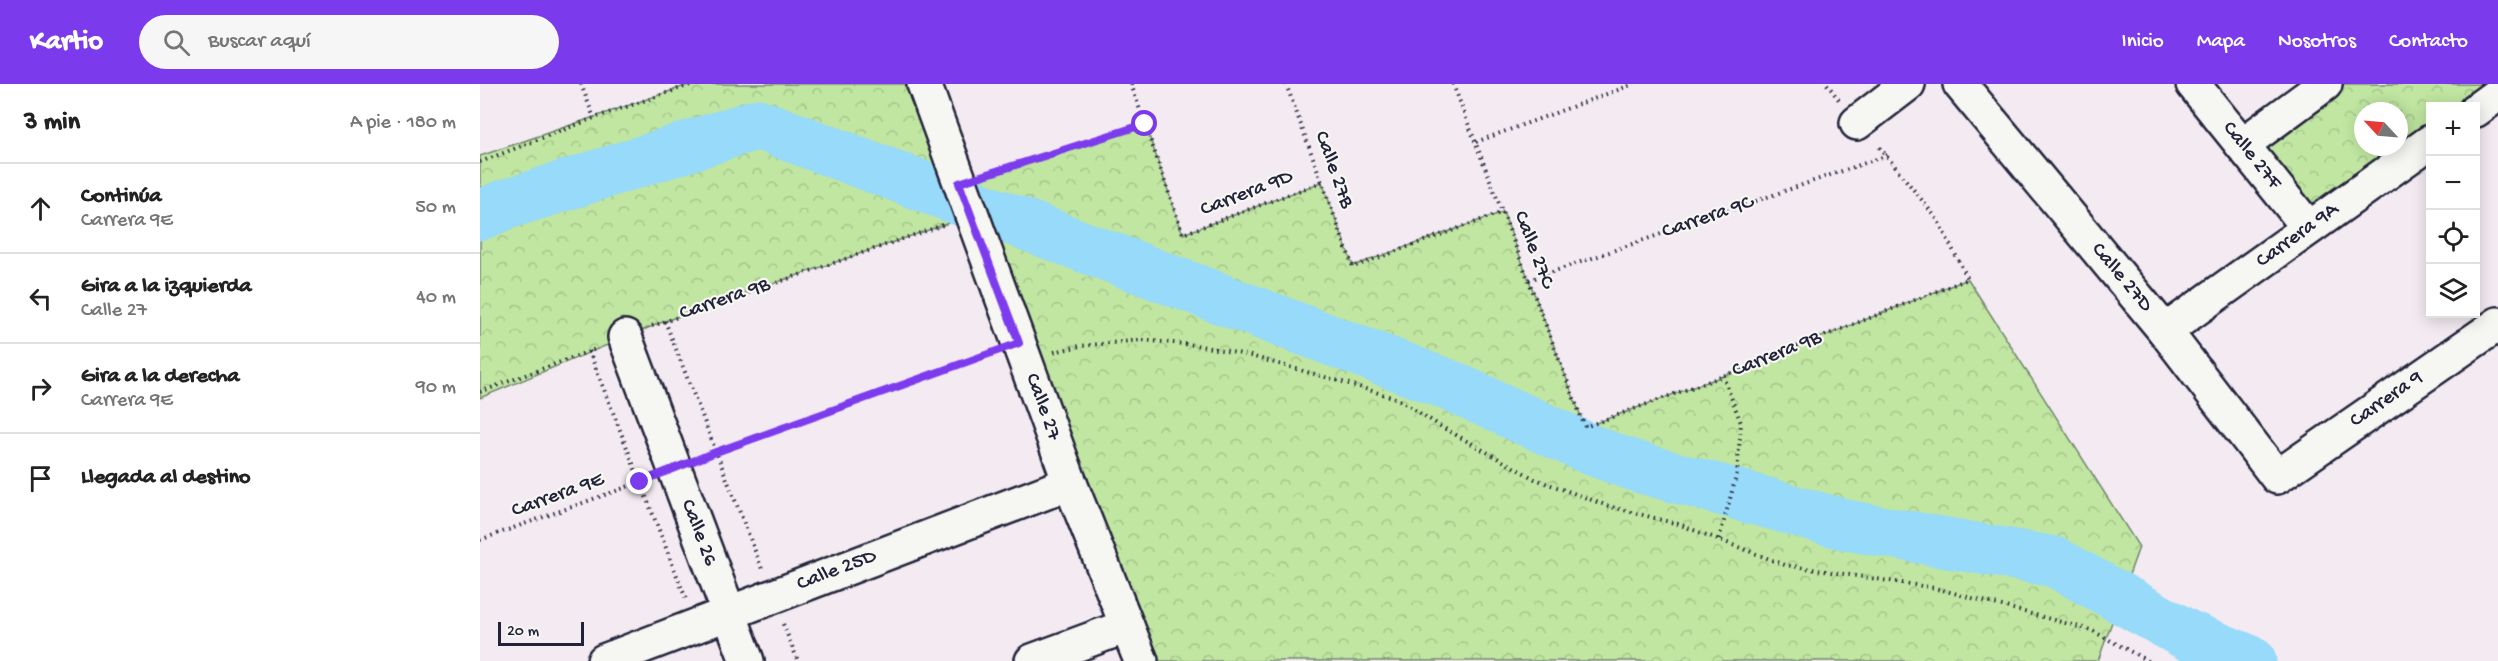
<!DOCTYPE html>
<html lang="es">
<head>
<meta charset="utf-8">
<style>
	body { margin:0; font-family:"Gochi Hand",sans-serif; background:#f6f6f6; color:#222 }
	.controls { position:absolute; right:18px; top:18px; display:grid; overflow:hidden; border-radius:0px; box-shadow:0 3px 15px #0003 }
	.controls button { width:54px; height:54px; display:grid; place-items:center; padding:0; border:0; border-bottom:2px solid #e0e0e0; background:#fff; color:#222; font:30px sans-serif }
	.compass { position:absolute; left:1874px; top:18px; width:54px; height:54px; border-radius:50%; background:#fff; box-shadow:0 3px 15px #0003; rotate:296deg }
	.scale { position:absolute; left:18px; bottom:15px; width:86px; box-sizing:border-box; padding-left:6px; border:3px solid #22223b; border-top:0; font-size:16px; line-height:21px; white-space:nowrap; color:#22223b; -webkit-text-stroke:4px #f6f6f2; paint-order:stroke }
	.stop { position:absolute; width:18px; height:18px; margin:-14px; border:4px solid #7c3aed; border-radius:50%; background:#fff }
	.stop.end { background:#7c3aed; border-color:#fff; box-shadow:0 2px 6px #0008 }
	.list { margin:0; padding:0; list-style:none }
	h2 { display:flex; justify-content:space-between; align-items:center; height:78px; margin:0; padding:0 24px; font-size:26px }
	h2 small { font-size:20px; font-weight:400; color:#767676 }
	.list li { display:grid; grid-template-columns:39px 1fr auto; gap:18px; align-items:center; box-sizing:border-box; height:90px; padding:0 24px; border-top:2px solid #e0e0e0 }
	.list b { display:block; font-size:22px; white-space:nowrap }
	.list p { margin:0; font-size:20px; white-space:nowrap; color:#767676 }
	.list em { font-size:20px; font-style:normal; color:#767676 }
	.icon { flex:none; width:33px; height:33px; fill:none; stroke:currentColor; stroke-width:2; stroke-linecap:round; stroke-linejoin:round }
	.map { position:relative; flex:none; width:2018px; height:577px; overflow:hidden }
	header { display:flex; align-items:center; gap:36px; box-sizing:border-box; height:84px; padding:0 30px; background:#7c3aed; color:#fff }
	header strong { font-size:28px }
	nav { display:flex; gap:33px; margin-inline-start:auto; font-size:21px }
	.search { width:420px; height:54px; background:#f6f6f6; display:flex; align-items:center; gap:15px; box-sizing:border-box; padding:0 21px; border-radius:33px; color:#767676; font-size:22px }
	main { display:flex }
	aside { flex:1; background:#fff }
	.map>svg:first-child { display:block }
	.forest { fill:url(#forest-crowns); stroke:#71846e; stroke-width:1.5; fill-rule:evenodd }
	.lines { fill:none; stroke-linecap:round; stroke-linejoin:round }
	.river { stroke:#97daf9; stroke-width:51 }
	.minor-casing { stroke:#22223b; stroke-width:38 }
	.path { stroke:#22223b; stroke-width:4; stroke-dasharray:1.5 4.5; stroke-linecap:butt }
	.minor { stroke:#f6f6f2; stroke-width:33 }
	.route { stroke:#7c3aed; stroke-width:8 }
	.labels { text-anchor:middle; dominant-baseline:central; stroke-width:4.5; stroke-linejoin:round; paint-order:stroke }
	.street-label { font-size:21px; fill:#22223b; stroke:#f6f6f2 }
</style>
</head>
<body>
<header>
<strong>Kartio</strong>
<div class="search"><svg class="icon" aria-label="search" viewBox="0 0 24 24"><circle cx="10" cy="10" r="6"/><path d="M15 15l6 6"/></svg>Buscar aquí</div>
<nav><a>Inicio</a><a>Mapa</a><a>Nosotros</a><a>Contacto</a></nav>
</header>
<main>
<aside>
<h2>3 min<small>A pie · 180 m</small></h2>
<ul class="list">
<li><svg class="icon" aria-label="ahead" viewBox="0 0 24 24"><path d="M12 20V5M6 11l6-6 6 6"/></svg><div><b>Continúa</b><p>Carrera 9E</p></div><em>50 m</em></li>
<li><svg class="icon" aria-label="left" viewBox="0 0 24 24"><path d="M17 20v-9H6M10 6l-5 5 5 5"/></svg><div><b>Gira a la izquierda</b><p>Calle 27</p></div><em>40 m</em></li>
<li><svg class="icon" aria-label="right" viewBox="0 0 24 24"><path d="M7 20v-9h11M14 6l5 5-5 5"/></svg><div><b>Gira a la derecha</b><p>Carrera 9E</p></div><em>90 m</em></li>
<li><svg class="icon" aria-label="arrive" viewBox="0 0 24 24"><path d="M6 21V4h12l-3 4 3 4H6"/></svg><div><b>Llegada al destino</b></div></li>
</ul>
</aside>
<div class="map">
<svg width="2018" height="577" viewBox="0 0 2018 577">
	<defs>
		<pattern id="forest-crowns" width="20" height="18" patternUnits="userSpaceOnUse" patternTransform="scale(1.5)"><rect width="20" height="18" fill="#c0e6a1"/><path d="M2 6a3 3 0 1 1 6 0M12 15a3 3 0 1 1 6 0" fill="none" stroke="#a5c58c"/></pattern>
	</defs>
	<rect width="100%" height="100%" fill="#f3ebf1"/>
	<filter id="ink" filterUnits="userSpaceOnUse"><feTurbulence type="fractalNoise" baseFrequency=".0167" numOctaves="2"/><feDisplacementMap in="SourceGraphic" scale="12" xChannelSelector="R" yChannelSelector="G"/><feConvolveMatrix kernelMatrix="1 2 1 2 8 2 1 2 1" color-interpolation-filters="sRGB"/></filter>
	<g filter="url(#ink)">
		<g class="forest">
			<polygon points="211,0 444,0 480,99 665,40 703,150 842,98 873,182 1023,128 1105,343 1243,292 1488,195 1659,463 1618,577 661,577 492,131 185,237 0,314 0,72"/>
			<path d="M 1845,0 L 2018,0 L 1996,22 L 1950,22 L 1950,53 L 1829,144 L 1762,61 ZM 1883,27 L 1919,27 L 1919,63 L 1883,63 Z"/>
		</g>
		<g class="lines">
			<polyline class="river" points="0,131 24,121 278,40 969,301 1109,365 1154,382 1366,441 1575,478 1709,552 1771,577"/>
			<defs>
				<g id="minor">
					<polyline points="444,0 590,399 661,577"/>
					<polyline points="1480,0 1685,247 1797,393 2018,240"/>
					<polyline points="1713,0 1829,144"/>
					<polyline points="1996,26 2018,10"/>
					<polyline points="1377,39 1428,0"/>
					<polyline points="1762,61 1845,0"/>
					<polyline points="1685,247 1950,58"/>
					<polyline points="145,253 267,577"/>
					<polyline points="124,577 590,399"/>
					<polyline points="552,577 647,542"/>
				</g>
			</defs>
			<use href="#minor" class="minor-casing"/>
			<g class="path">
				<polyline points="101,0 114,34"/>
				<polyline points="651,0 703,150 842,98"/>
				<polyline points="806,0 873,183 1023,128"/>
				<polyline points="973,0 1105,343 1243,292 1488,195 1457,135 1397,60"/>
				<polyline points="1347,0 1359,16"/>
				<polyline points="996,58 1154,0"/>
				<polyline points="0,78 114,34 213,0"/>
				<polyline points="509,90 665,40"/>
				<polyline points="1049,196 1408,71"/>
				<polyline points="185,237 282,485"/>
				<polyline points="172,242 463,141"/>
				<polyline points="109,267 206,515"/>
				<polyline points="574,268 600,262 661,256 715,261 767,271 866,299 918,315 960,342 1055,395 1128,422 1198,440 1305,481 1455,504 1611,546 1668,577"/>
				<polyline points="0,308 118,264"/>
				<polyline points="224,373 510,270"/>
				<polyline points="1239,455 1257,389 1261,339 1243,292"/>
				<polyline points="0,456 166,396"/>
				<polyline points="303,540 318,577"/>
			</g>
			<use href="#minor" class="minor"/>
		</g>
	</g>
	<g class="lines" filter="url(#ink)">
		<polyline class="route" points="160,398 236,368 539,259 479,99 665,40"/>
	</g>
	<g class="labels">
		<g class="street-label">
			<text transform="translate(1771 72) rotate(51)">Calle 27F</text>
			<text transform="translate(853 86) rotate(70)">Calle 27B</text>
			<text transform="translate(767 110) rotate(-21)">Carrera 9D</text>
			<text transform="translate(1228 134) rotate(-19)">Carrera 9C</text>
			<text transform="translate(1818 152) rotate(-36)">Carrera 9A</text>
			<text transform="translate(1053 166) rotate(69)">Calle 27C</text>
			<text transform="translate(1641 194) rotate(50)">Calle 27D</text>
			<text transform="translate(245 216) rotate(-19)">Carrera 9B</text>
			<text transform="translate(1297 271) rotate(-22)">Carrera 9B</text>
			<text transform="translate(1907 316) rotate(-35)">Carrera 9</text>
			<text transform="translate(562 323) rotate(70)">Calle 27</text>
			<text transform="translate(78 412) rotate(-20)">Carrera 9E</text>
			<text transform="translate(218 449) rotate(69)">Calle 26</text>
			<text transform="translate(357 487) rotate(-21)">Calle 25D</text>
		</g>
	</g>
</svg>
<div class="controls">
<button>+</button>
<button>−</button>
<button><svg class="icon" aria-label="locate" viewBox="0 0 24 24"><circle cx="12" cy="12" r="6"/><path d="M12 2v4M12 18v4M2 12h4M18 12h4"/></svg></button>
<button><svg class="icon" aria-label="layers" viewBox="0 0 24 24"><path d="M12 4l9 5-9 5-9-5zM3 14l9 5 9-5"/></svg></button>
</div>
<svg class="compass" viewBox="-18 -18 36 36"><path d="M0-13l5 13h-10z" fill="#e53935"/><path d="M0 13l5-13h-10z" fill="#767676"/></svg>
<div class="scale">20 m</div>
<div class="stop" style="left:665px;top:40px"></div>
<div class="stop end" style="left:160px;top:398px"></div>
</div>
</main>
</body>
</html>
